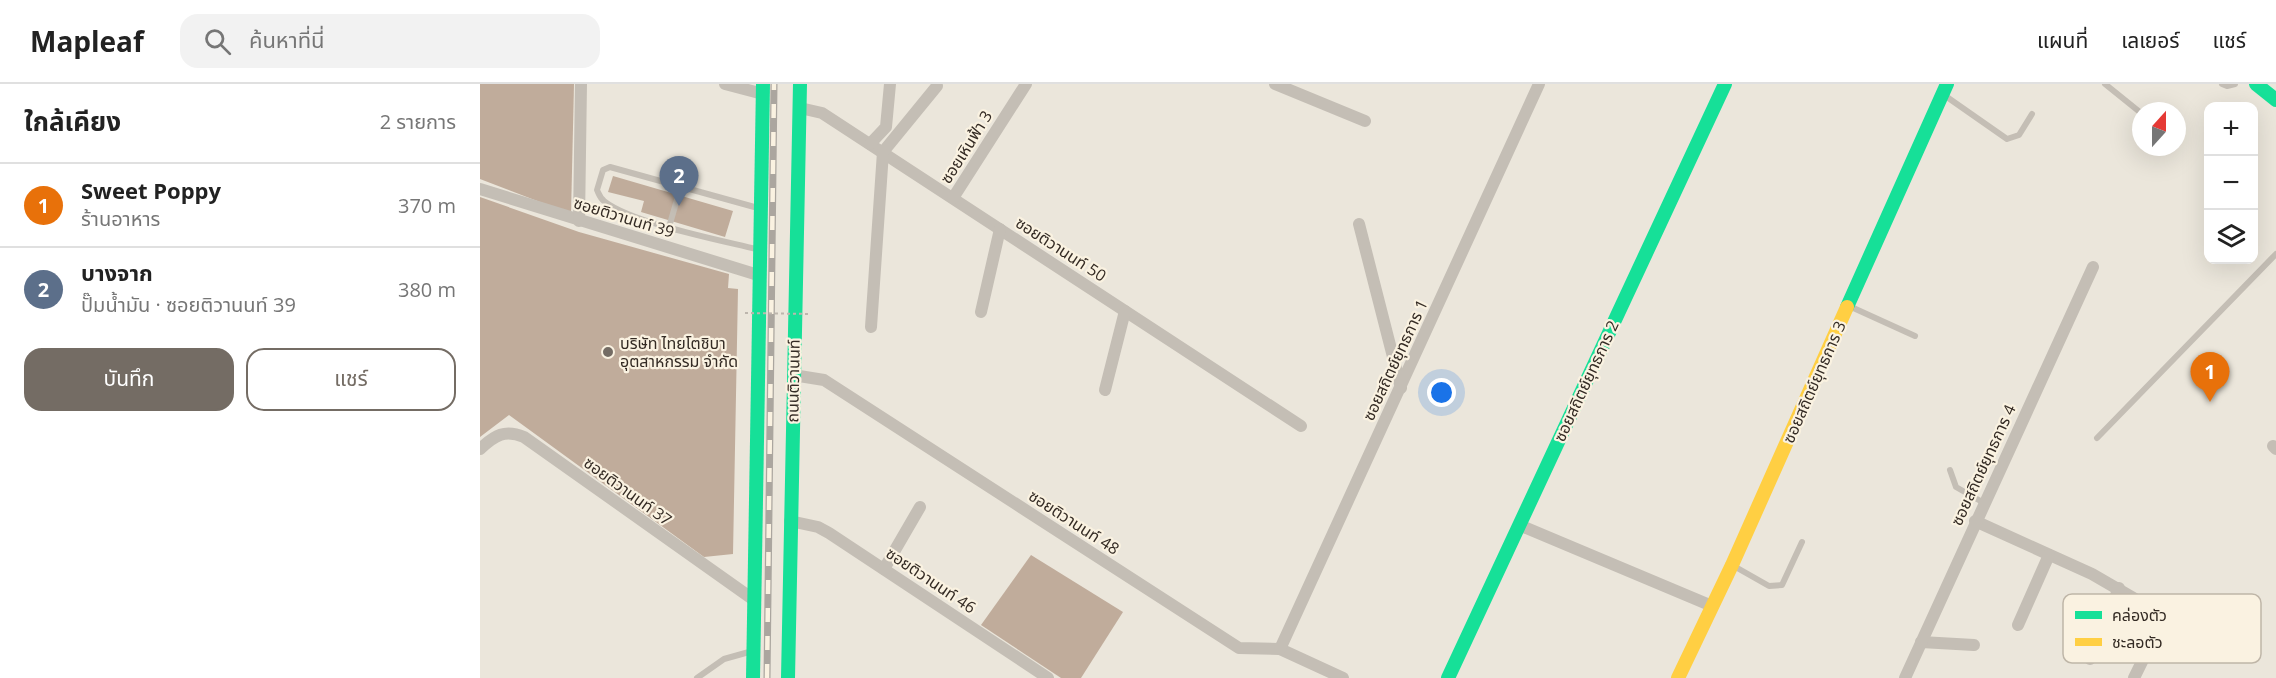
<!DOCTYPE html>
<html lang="th">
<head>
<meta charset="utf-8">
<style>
	body { margin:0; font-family:"Open Sans","Noto Sans Thai",sans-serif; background:#f2f2f2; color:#222 }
	.controls { position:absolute; right:18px; top:18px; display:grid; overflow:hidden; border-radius:12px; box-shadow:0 6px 24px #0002 }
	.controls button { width:54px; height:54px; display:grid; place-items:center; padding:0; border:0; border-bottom:2px solid #e0e0e0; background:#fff; color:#222; font:30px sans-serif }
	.compass { position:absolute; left:1652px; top:18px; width:54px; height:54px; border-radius:50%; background:#fff; box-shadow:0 6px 24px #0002; rotate:21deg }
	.you { position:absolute; left:962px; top:309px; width:21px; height:21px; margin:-15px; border:4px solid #fff; border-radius:50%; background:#1a73e8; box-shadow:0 0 0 9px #1a73e833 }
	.badge { display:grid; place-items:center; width:39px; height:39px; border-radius:50%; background:#746c64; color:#fff; font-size:20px; font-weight:700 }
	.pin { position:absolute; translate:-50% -50px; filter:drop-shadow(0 2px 3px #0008) }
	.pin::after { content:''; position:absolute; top:32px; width:21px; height:18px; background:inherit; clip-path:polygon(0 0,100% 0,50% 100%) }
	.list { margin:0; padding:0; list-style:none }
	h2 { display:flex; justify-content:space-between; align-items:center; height:78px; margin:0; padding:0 24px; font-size:26px }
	h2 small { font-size:20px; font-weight:400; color:#767676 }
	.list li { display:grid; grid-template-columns:39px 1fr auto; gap:18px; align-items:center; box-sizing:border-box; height:84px; padding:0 24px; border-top:2px solid #e0e0e0 }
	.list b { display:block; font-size:22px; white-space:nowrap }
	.list p { margin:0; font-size:20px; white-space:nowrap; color:#767676 }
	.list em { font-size:20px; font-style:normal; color:#767676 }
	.actions { display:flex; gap:12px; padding:18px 24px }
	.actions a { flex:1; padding:14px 0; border:2px solid #746c64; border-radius:18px; text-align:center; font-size:21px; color:#746c64 }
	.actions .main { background:#746c64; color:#fff }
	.icon { flex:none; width:33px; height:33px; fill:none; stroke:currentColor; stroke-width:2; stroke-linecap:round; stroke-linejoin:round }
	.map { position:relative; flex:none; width:1796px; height:594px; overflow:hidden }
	header { display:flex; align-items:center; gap:36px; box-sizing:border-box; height:84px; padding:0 30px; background:#fff; border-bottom:2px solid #e0e0e0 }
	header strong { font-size:28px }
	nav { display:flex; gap:33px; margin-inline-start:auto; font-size:21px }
	.search { width:420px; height:54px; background:#f2f2f2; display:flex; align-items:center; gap:15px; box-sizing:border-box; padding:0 21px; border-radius:18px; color:#767676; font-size:22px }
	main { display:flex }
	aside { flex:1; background:#fff }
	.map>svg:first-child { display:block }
	.building { fill:#c0ac9b }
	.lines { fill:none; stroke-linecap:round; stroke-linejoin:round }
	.lane { stroke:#c4beb5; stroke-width:6 }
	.street { stroke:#c4beb5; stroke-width:12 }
	.fast { stroke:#16e098; stroke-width:14 }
	.slow { stroke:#ffcf43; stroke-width:14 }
	.rail-casing { stroke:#aba69f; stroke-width:7 }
	.rail { stroke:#faf2e1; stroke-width:4.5; stroke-dasharray:14; stroke-linecap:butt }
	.path-bridge { stroke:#bdb6ad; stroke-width:2; stroke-dasharray:3 3; stroke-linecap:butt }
	.poi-dot { fill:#746c64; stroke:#faf2e1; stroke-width:2 }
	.labels { text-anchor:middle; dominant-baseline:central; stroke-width:4.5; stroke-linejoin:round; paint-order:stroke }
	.street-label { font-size:16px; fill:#342b24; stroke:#faf2e1 }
	.poi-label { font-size:16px; fill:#342b24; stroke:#faf2e1; text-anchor:start }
	.key { fill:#faf2e1; stroke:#bfb6a8; stroke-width:1.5 }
	.key-label { font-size:16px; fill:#342b24 }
</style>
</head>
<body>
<header>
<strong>Mapleaf</strong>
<div class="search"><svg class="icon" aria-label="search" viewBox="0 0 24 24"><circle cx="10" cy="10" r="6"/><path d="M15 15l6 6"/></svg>ค้นหาที่นี่</div>
<nav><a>แผนที่</a><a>เลเยอร์</a><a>แชร์</a></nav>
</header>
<main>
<aside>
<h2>ใกล้เคียง<small>2 รายการ</small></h2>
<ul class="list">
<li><span class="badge" style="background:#e8710a">1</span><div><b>Sweet Poppy</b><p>ร้านอาหาร</p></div><em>370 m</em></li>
<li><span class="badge" style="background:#5c6f8a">2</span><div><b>บางจาก</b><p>ปั๊มน้ำมัน · ซอยติวานนท์ 39</p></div><em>380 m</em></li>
</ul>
<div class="actions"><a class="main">บันทึก</a><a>แชร์</a></div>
</aside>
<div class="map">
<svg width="1796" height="594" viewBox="0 0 1796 594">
	<rect width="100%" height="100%" fill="#ebe6db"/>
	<g class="building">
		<polygon points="0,0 94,0 91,130 0,95"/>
		<polygon points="133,92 253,127 245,153 161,128 164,117 128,108"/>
		<polygon points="0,113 99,148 249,190 248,204 258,205 253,470 224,473 29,331 0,353"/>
		<polygon points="551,471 643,528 601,594 581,594 501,541"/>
	</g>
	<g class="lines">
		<g class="lane">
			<polyline points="1625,0 1661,29"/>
			<polyline points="1742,0 1747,2 1755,0"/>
			<polyline points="1464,11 1527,55 1539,51 1552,30"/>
			<polyline points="189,143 201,102"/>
			<path d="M 276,165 C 239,156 152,139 124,117 C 120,114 119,110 117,106 L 123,86 L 130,83 L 278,124"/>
			<polyline points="1369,222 1435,252"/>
			<polyline points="1617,354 1796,170"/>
			<polyline points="1470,386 1476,403 1504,419"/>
			<polyline points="1252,481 1289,502 1302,501 1322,458"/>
			<polyline points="217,594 244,575 269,568"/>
		</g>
		<g class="street">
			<polyline points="245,0 283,10"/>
			<polyline points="795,0 885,37"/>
			<polyline points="320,24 342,29 821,342"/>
			<polyline points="390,60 406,43 410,0"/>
			<polyline points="0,105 278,191"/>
			<polyline points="473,114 546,0"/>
			<polyline points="99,137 101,0"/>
			<polyline points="879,140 921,304"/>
			<polyline points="501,228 520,145"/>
			<polyline points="391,243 403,68 457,2"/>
			<polyline points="313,291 344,296 759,564 800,565 863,594"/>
			<polyline points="625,306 645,227"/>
			<polyline points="1793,362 1796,365"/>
			<path d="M 0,365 C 15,351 25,345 44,353 L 274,516"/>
			<polyline points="310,437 338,443 349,449 568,594"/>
			<polyline points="1495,437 1612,490 1674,526 1678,545 1654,594"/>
			<polyline points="1039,441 1232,522"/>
			<polyline points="404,485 440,423"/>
			<polyline points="1538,541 1569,471"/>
			<polyline points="1441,558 1494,561"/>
			<polyline points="800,565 1059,0"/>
			<polyline points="1610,575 1639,504"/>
			<polyline points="1425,594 1613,183"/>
		</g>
		<g class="fast">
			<polyline points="1776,0 1796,16"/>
			<polyline points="1367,223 1467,0"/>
			<polyline points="273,594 283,0"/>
			<polyline points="308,594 320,0"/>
			<polyline points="968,594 1245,0"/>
		</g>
		<polyline class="slow" points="1198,594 1252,481 1367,223"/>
		<defs>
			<polyline id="rail" points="287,594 294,0"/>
		</defs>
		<use href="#rail" class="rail-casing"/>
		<use href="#rail" class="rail"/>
		<polyline class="path-bridge" points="265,229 331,230"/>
	</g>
	<circle class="poi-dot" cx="128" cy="268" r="6"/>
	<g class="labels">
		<g class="street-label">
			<text transform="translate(486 63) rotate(-58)">ซอยเหินฟ้า 3</text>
			<text transform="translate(144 133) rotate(17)">ซอยติวานนท์ 39</text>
			<text transform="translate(581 165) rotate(33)">ซอยติวานนท์ 50</text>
			<text transform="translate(915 276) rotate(-65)">ซอยสถิตย์ยุทธการ 1</text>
			<text transform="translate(313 297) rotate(-89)">ถนนติวานนท์</text>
			<text transform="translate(1106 297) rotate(-65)">ซอยสถิตย์ยุทธการ 2</text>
			<text transform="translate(1334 298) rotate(-66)">ซอยสถิตย์ยุทธการ 3</text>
			<text transform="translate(1503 381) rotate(-65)">ซอยสถิตย์ยุทธการ 4</text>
			<text transform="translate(148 407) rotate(36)">ซอยติวานนท์ 37</text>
			<text transform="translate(594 438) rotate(33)">ซอยติวานนท์ 48</text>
			<text transform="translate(451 496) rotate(34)">ซอยติวานนท์ 46</text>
		</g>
		<g class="poi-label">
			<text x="140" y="259">บริษัท ไทยโตชิบา<tspan x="140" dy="18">อุตสาหกรรม จำกัด</tspan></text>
		</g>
	</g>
	<rect x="1583" y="510" width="198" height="69" rx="9" class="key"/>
	<rect x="1595" y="527" width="27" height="8" fill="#16e098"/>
	<rect x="1595" y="554" width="27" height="8" fill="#ffcf43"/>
	<g class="key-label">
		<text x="1632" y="537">คล่องตัว</text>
		<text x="1632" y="564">ชะลอตัว</text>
	</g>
</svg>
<div class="controls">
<button>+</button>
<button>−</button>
<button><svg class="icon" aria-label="layers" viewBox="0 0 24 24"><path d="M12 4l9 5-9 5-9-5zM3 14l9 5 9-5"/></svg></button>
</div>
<svg class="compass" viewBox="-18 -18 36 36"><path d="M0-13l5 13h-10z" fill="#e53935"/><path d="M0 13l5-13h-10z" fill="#767676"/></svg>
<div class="you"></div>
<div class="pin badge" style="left:1730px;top:318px;background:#e8710a">1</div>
<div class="pin badge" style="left:199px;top:122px;background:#5c6f8a">2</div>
</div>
</main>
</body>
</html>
